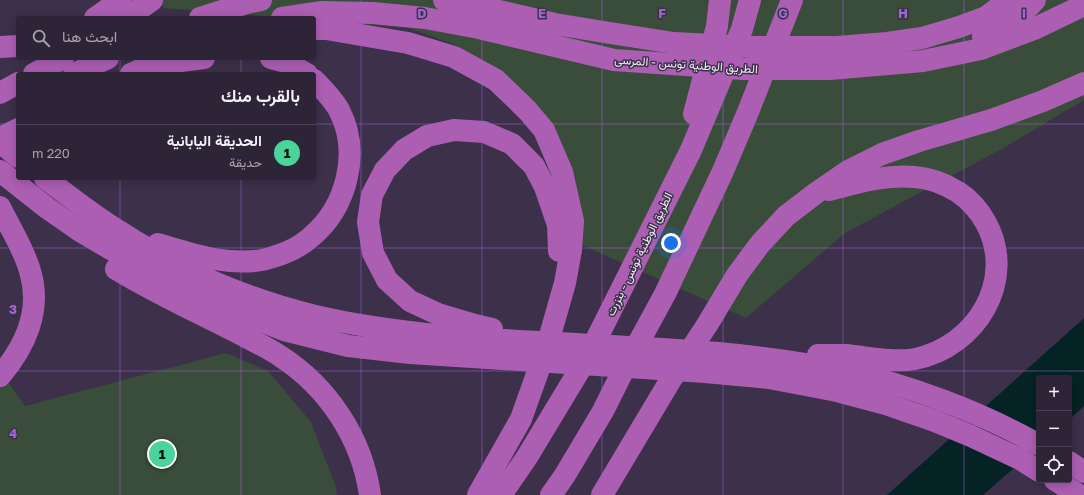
<!DOCTYPE html>
<html lang="ar">
<head>
<meta charset="utf-8">
<style>
	body { margin:0; font-family:"Golos Text",Vazirmatn,sans-serif; background:#3a3043; color:#f1f3f6; direction:rtl }
	.controls { position:absolute; right:12px; bottom:12px; display:grid; overflow:hidden; border-radius:4px; box-shadow:0 2px 10px #0003 }
	.controls button { width:36px; height:36px; display:grid; place-items:center; padding:0; border:0; border-bottom:1px solid #494153; background:#2e2438; color:#f1f3f6; font:20px sans-serif }
	.you { position:absolute; left:671px; top:243px; width:14px; height:14px; margin:-10px; border:3px solid #fff; border-radius:50%; background:#1a73e8; box-shadow:0 0 0 6px #1a73e833 }
	.badge { display:grid; place-items:center; width:26px; height:26px; border-radius:50%; background:#4ad49c; color:#111; font-size:13px; font-weight:700 }
	.pin { position:absolute; translate:-50% -50%; border:2px solid #fff; box-shadow:0 1px 4px #0006 }
	.list { margin:0; padding:0; list-style:none }
	h2 { display:flex; justify-content:space-between; align-items:center; height:52px; margin:0; padding:0 16px; font-size:17px }
	h2 small { font-size:13px; font-weight:400; color:#a7a4ae }
	.list li { display:grid; grid-template-columns:26px 1fr auto; gap:12px; align-items:center; box-sizing:border-box; height:56px; padding:0 16px; border-top:1px solid #494153 }
	.list b { display:block; font-size:15px; white-space:nowrap }
	.list p { margin:0; font-size:13px; white-space:nowrap; color:#a7a4ae }
	.list em { font-size:13px; font-style:normal; color:#a7a4ae }
	.icon { flex:none; width:22px; height:22px; fill:none; stroke:currentColor; stroke-width:2; stroke-linecap:round; stroke-linejoin:round }
	.map { position:relative; flex:none; width:1084px; height:495px; overflow:hidden; direction:ltr }
	.search { position:absolute; background:#2e2438; box-shadow:0 2px 10px #0003; left:16px; top:16px; width:300px; height:44px; display:flex; align-items:center; gap:10px; box-sizing:border-box; padding:0 14px; border-radius:4px; color:#a7a4ae; font-size:15px }
	.panel { position:absolute; background:#2e2438; box-shadow:0 2px 10px #0003; left:16px; top:72px; width:300px; height:108px; border-radius:4px; direction:rtl }
	.map>svg:first-child { display:block }
	.green { fill:#394d3a }
	.water { fill:#052325 }
	.lines { fill:none; stroke-linecap:round; stroke-linejoin:round }
	.highway { stroke:#ac5eb3; stroke-width:22 }
	.grid { fill:none; stroke:#9f65d1; stroke-width:1; stroke-opacity:0.55 }
	.labels { text-anchor:middle; dominant-baseline:central; stroke-width:3; stroke-linejoin:round; paint-order:stroke }
	.street-label { font-size:12px; fill:#f2eafb; stroke:#3d304a }
	.grid-label { font-size:13px; text-anchor:middle; font-weight:bold; fill:#9f65d1; stroke:#3d304a; stroke-width:3; stroke-linejoin:round; paint-order:stroke }
</style>
</head>
<body>
<div class="map">
<svg width="1084" height="495" viewBox="0 0 1084 495">
	<rect width="100%" height="100%" fill="#3d304a"/>
	<g class="green">
		<polygon points="157,0 1084,0 1084,100 1007,146 845,233 746,318 582,245 569,171 497,70 453,44 408,28 164,8"/>
		<polygon points="226,353 268,371 311,422 336,487 337,495 0,495 0,370 25,406"/>
	</g>
	<polygon class="water" points="1084,318 1084,406 1069,420 1069,378 1039,378 1039,446 983,495 887,495"/>
	<g class="lines">
		<g class="highway">
			<polyline points="444,0 486,8 555,24 610,33 674,43 751,47 837,47 887,43 922,38 959,27 986,17 1009,0"/>
			<polyline points="95,18 121,0"/>
			<polyline points="127,18 152,0"/>
			<polyline points="200,18 247,3 261,0"/>
			<polyline points="282,18 322,12 373,13 425,18 479,28 614,60 743,69 830,69 923,61 981,49 1034,29 1084,5"/>
			<polyline points="314,29 326,29 408,43 454,57 496,80 527,110 544,130 562,172 573,221 571,250 565,283 547,346 521,419 478,495"/>
			<path d="M 983,36 C 1002,26 1021,17 1035,0"/>
			<polyline points="0,47 18,46"/>
			<polyline points="271,58 286,62 307,74"/>
			<polyline points="150,65 204,58"/>
			<polyline points="34,74 63,58"/>
			<polyline points="74,74 108,58"/>
			<polyline points="131,74 163,59"/>
			<polyline points="0,93 18,83"/>
			<polyline points="694,114 717,26 720,0"/>
			<polyline points="0,138 18,129"/>
			<polyline points="0,142 18,157"/>
			<polyline points="0,171 47,208 80,231 143,268 226,307 284,330 348,346 410,353 705,372 769,378 837,391 886,404 935,421 971,436 1020,459 1039,471"/>
			<path d="M 45,178 C 70,197 95,217 122,233 C 181,271 246,299 315,316 C 388,333 464,338 539,342 C 641,348 743,350 843,371 C 907,384 983,413 1039,445"/>
			<path d="M 0,207 C 10,228 24,249 30,271 C 42,310 25,347 0,376"/>
			<path d="M 158,244 C 192,254 226,266 262,260 C 279,256 298,249 311,237 C 347,207 361,152 339,110 C 333,99 323,89 314,80"/>
			<path d="M 116,269 C 159,295 204,315 248,338 C 259,344 270,349 280,356 C 328,387 362,438 370,495"/>
			<polyline points="492,329 475,325 438,314 410,301 387,280 373,253 368,222 372,195 385,170 404,150 427,136 454,130 484,132 512,144 534,166 545,187 558,225 559,251"/>
			<path d="M 818,355 C 827,355 836,355 845,355 C 868,357 892,363 915,359 C 976,347 1017,280 986,223 C 979,210 970,200 958,192 C 945,184 930,178 915,177 C 886,174 857,183 829,190"/>
			<polyline points="1069,462 1084,472"/>
			<polyline points="1055,480 1079,495"/>
			<polyline points="501,495 527,457 588,356 691,150 742,29 750,0"/>
			<polyline points="551,495 565,475 603,411 623,371 665,294 723,171 748,112 792,0"/>
			<polyline points="602,495 670,381 707,325 737,275 760,244 786,216 816,193 848,171 882,154 919,141 991,120 1043,101 1084,83"/>
		</g>
	</g>
	<path class="grid" d="M 120,0 L 120,18M 241,0 L 241,18M 361,0 L 361,495M 482,0 L 482,495M 602,0 L 602,495M 723,0 L 723,495M 843,0 L 843,495M 964,0 L 964,495M 120,58 L 120,74M 241,58 L 241,74M 0,124 L 18,124M 314,124 L 1084,124M 120,178 L 120,495M 241,178 L 241,495M 0,248 L 1084,248M 0,371 L 1084,371"/>
	<g class="labels">
		<g class="street-label">
			<text transform="translate(686 64) rotate(4)">الطريق الوطنية تونس - المرسى</text>
			<text transform="translate(639 254) rotate(-64)">الطريق الوطنية تونس - بنزرت</text>
		</g>
	</g>
	<g class="grid-label">
		<text x="422" y="18">D</text>
		<text x="542" y="18">E</text>
		<text x="662" y="18">F</text>
		<text x="783" y="18">G</text>
		<text x="903" y="18">H</text>
		<text x="1024" y="18">I</text>
		<text x="13" y="314">3</text>
		<text x="13" y="438">4</text>
	</g>
</svg>
<div class="controls">
<button>+</button>
<button>−</button>
<button><svg class="icon" aria-label="locate" viewBox="0 0 24 24"><circle cx="12" cy="12" r="6"/><path d="M12 2v4M12 18v4M2 12h4M18 12h4"/></svg></button>
</div>
<div class="you"></div>
<div class="pin badge" style="left:162px;top:454px">1</div>
<div class="search"><svg class="icon" aria-label="search" viewBox="0 0 24 24"><circle cx="10" cy="10" r="6"/><path d="M15 15l6 6"/></svg>ابحث هنا</div>
<section class="panel">
<h2>بالقرب منك<small></small></h2>
<ul class="list">
<li><span class="badge">1</span><div><b>الحديقة اليابانية</b><p>حديقة</p></div><em>220 m</em></li>
</ul>
</section>
</div>
</body>
</html>
